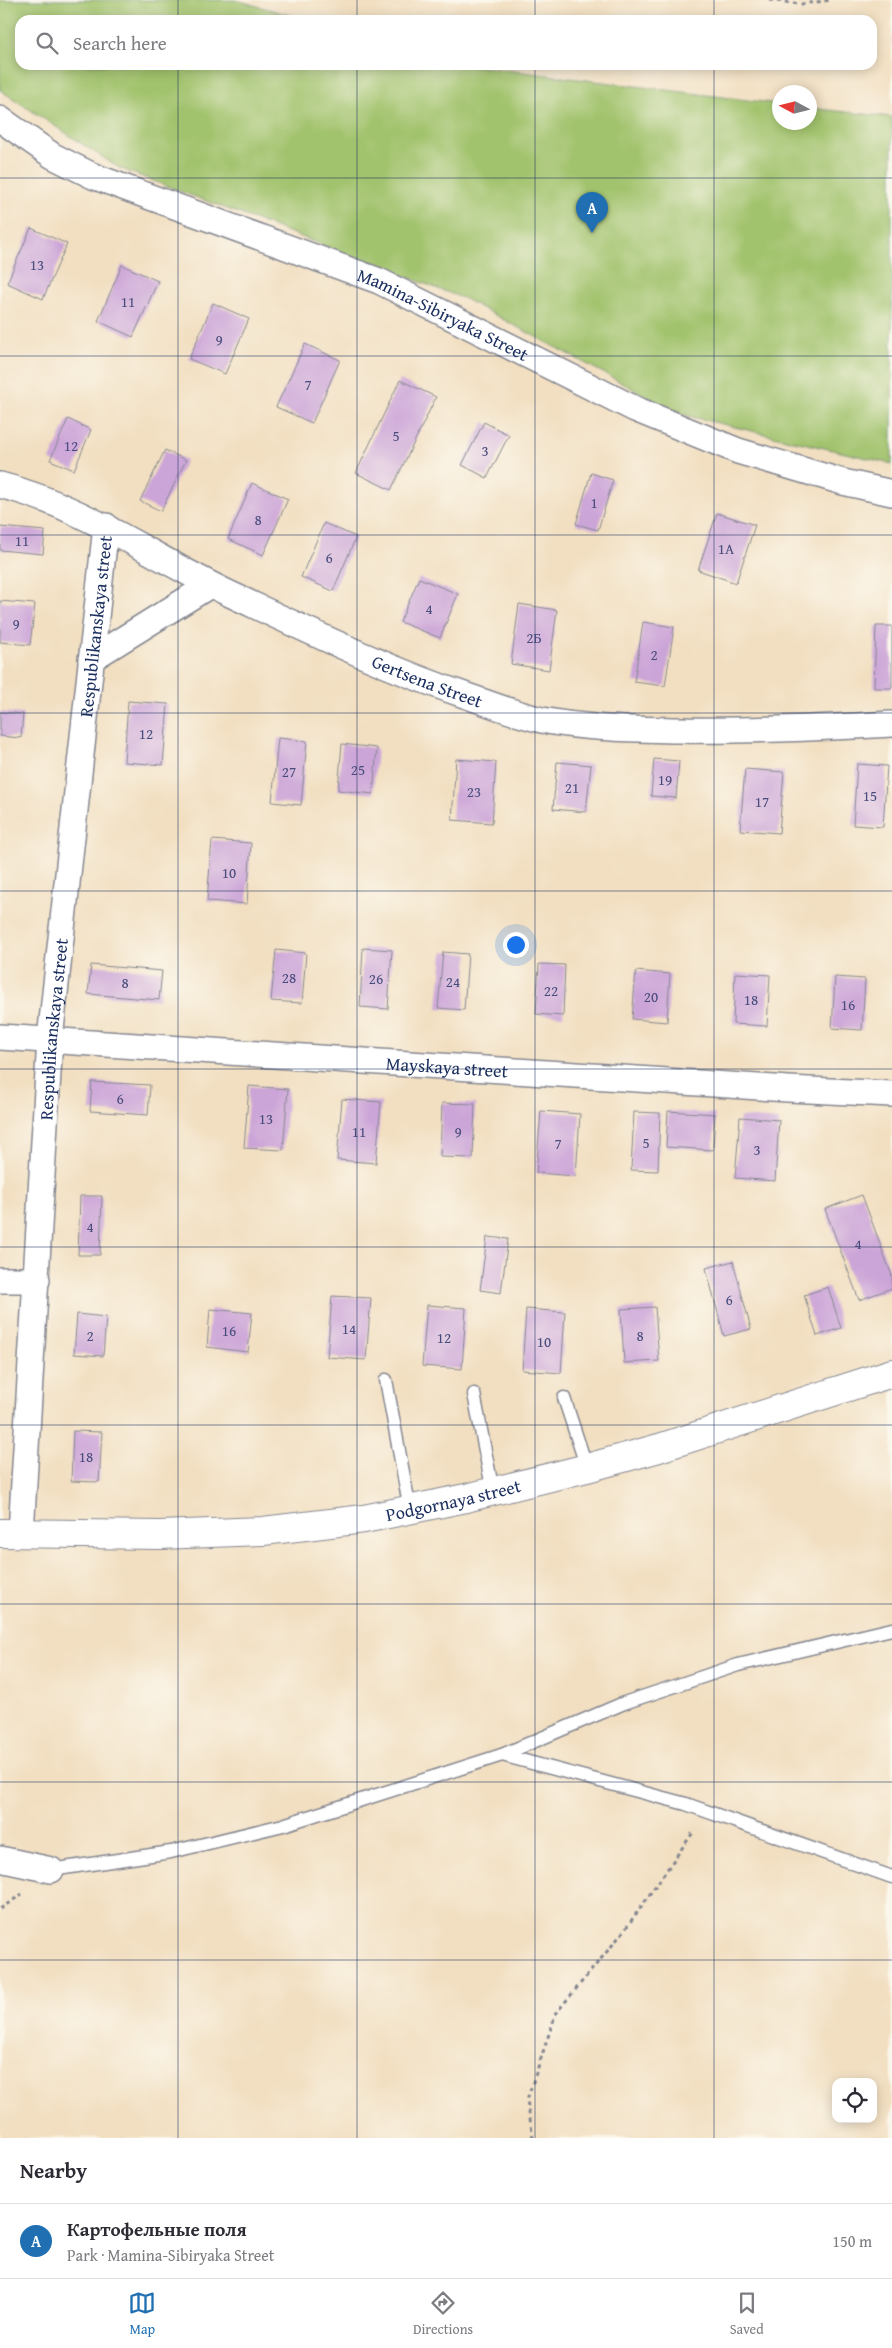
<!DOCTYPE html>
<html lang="en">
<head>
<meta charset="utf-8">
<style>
	body { margin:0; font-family:"Gentium Book Plus",serif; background:#f7f7f7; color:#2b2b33 }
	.controls { position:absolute; right:15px; bottom:15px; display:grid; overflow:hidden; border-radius:10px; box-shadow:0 2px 12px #0003 }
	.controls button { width:45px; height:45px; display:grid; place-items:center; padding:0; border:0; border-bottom:1px solid #e1e1e2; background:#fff; color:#2b2b33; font:25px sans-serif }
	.compass { position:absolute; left:772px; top:85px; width:45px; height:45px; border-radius:50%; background:#fff; box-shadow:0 2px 12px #0003; rotate:277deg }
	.you { position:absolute; left:515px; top:944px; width:18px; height:18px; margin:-12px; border:4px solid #fff; border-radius:50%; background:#1a73e8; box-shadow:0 0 0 8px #1a73e833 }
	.badge { display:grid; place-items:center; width:32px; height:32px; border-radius:50%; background:#1f6fb2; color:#fff; font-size:16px; font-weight:700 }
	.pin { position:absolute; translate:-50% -41px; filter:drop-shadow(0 1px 2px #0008) }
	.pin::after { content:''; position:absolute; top:26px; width:18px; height:15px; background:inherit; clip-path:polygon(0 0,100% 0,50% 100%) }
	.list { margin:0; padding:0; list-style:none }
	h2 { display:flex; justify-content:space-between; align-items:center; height:65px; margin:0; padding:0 20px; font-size:21px }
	h2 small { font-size:16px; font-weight:400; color:#7c7c81 }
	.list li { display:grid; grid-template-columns:32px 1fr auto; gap:15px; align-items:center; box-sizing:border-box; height:75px; padding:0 20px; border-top:1px solid #e1e1e2 }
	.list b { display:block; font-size:19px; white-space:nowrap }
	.list p { margin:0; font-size:16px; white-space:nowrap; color:#7c7c81 }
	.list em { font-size:16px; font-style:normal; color:#7c7c81 }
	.icon { flex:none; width:28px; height:28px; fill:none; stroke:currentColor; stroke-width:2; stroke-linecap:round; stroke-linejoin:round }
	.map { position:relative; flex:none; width:892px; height:2138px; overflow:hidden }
	.search { position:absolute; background:#fff; box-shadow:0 2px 12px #0003; left:15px; right:15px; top:15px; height:55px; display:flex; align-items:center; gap:12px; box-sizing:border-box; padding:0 18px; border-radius:15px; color:#7c7c81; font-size:19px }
	.sheet { height:140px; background:#fff }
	nav { display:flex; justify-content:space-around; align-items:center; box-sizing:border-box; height:70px; border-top:1px solid #e1e1e2; background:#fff; font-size:14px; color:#7c7c81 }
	nav a { display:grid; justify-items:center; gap:2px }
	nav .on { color:#1f6fb2 }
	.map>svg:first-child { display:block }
	.green { fill:#a2c36d; stroke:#5e7966 }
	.building { fill:#cca5d8 }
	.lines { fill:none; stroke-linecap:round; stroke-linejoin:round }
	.service-casing { stroke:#868790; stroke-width:15 }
	.minor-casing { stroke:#868790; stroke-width:28 }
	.tertiary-casing { stroke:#868790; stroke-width:30 }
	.path { stroke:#868790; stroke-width:3; stroke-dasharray:4 4; stroke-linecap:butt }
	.service { stroke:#fff; stroke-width:12 }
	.minor { stroke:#fff; stroke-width:25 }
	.tertiary { stroke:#fff; stroke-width:28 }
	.grid { fill:none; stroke:#1b2f5e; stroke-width:1; stroke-opacity:0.55 }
	.labels { text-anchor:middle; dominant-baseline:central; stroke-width:4; stroke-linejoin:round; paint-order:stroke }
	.number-label { font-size:15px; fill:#474c7c }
	.street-label { font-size:18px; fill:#1b2f5e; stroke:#fbf7ec }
</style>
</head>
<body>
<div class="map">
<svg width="892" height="2138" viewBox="0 0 892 2138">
	<rect width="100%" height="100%" fill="#fbf7ec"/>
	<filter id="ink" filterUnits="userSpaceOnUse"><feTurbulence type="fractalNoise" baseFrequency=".02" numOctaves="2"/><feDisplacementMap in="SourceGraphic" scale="10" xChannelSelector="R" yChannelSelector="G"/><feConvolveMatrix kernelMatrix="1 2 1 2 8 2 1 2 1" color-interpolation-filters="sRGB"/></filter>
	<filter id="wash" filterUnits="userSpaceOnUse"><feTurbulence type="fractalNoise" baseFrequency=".0096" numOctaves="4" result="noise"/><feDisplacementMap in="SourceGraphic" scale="20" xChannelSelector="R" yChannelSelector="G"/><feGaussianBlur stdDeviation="1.12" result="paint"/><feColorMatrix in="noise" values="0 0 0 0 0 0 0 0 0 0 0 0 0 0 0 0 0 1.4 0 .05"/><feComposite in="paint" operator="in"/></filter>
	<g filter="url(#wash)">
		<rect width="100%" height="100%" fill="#f2dfc1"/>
		<polygon class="green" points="0,0 236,0 307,20 20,20 20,65 467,65 779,104 780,122 810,122 810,108 892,117 892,464 680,414 465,299 119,168 0,90"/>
		<g id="blocks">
			<g class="building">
				<polygon points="31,228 67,244 43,299 7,283"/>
				<polygon points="122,265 158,281 133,337 98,321"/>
				<polygon points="213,303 249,319 225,374 189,359"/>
				<polygon points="305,344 340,360 312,423 276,407"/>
				<polygon points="400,380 436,397 391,490 356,473"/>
				<polygon points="68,419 91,430 74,470 50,460"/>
				<polygon points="484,422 509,435 487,478 462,465"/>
				<polygon points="165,450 186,460 161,511 140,501"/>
				<polygon points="591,473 613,480 598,530 576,524"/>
				<polygon points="252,483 288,499 263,555 228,539"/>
				<polygon points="717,513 755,525 736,583 698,570"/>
				<polygon points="324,523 356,537 333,591 301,577"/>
				<polygon points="0,527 45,531 43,554 0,550"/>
				<polygon points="419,578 458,594 440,638 400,622"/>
				<polygon points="0,601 35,604 30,645 0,642"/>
				<polygon points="519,604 557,610 549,670 511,664"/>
				<polygon points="643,622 674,627 665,686 634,682"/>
				<polygon points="876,626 892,626 892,688 874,688"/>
				<polygon points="128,701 168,704 163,765 124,762"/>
				<polygon points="0,712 23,714 21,738 0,736"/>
				<polygon points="278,738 307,741 301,805 272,802"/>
				<polygon points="342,744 377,748 373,794 338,790"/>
				<polygon points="456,759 496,762 492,823 452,820"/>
				<polygon points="654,759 679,761 676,798 651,796"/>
				<polygon points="557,762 591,765 586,812 553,809"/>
				<polygon points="857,764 887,766 883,827 853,825"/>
				<polygon points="745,769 784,772 779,833 740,830"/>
				<polygon points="212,840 251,843 247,904 207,901"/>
				<polygon points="363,948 392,950 388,1009 360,1007"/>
				<polygon points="276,950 306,953 302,1003 271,1001"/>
				<polygon points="443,952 468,954 464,1010 438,1008"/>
				<polygon points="539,964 565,965 563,1016 536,1014"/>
				<polygon points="91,965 162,971 159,1000 88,994"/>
				<polygon points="636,971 670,974 667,1022 632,1019"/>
				<polygon points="735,973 770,975 767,1026 733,1024"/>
				<polygon points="835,977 865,979 862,1030 832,1028"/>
				<polygon points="92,1082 150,1085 148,1115 90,1111"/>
				<polygon points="249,1086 288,1089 283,1150 244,1148"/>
				<polygon points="342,1099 381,1102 376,1163 337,1160"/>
				<polygon points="442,1103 475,1104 473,1158 440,1157"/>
				<polygon points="541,1111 580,1114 576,1176 536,1173"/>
				<polygon points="668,1111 715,1114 713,1150 666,1147"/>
				<polygon points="634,1112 660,1113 658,1171 631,1170"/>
				<polygon points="740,1117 779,1120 775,1181 735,1178"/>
				<polygon points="862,1195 892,1276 892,1288 859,1300 825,1209"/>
				<polygon points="80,1196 102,1196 100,1255 78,1255"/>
				<polygon points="487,1237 508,1239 501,1293 480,1290"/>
				<polygon points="733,1261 751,1329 724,1336 706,1268"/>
				<polygon points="828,1287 841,1328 817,1336 804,1295"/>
				<polygon points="332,1296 371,1298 366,1360 327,1357"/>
				<polygon points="427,1305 466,1308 462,1369 422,1366"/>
				<polygon points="655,1307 659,1361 624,1363 621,1309"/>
				<polygon points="210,1309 252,1313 248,1352 207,1347"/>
				<polygon points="526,1309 565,1312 561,1373 522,1370"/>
				<polygon points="77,1314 106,1317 103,1356 74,1354"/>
				<polygon points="73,1431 102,1432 99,1482 71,1481"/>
			</g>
		</g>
	</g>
	<g filter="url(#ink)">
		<use href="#blocks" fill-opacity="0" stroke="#868790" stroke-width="1"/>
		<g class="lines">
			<defs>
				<g id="service">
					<polyline points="386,1380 410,1510"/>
					<polyline points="474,1394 493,1492"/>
					<polyline points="564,1398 587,1468"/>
					<polyline points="502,1755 686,1804 892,1877"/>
					<polyline points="51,1870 171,1852 283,1825 502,1755 624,1703 738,1665 892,1629"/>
				</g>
				<g id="minor">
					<path id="s1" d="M 0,119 L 53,156 L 93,176 L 379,281 L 635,409 L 738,451 L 843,482 L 892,493"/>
					<path id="s2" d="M 0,485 C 84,506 153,558 230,594 C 309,631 387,669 470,697 C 493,705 518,715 542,720 C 588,729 632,729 679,730 C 750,731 821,728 892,724"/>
					<polyline points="91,659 210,585"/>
					<path id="s3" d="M 0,1037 L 788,1089 L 892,1094"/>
					<polyline points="0,1280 37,1280"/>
					<path id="s4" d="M 21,1533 L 50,1039 L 106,526"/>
					<polyline points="0,1859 51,1870"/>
				</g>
				<g id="tertiary">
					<path id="s5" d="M 0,1533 L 160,1535 L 263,1531 L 364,1519 L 466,1498 L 587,1468 L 659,1448 L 892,1373"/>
				</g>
			</defs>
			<use href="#service" class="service-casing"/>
			<use href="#minor" class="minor-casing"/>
			<use href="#tertiary" class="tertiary-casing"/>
			<g class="path">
				<polyline points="769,0 802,4 831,0"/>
				<polyline points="0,1909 22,1894"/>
				<polyline points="533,2138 527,2100 556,2013 624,1931 694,1831"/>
			</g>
			<use href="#service" class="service"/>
			<use href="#minor" class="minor"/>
			<use href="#tertiary" class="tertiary"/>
		</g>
	</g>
	<path class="grid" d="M 178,0 L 178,20M 357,0 L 357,20M 535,0 L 535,20M 714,0 L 714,20M 178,65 L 178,2138M 357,65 L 357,2138M 535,65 L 535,2138M 714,65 L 714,2138M 0,178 L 892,178M 0,356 L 892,356M 0,535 L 892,535M 0,713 L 892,713M 0,891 L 892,891M 0,1069 L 892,1069M 0,1247 L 892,1247M 0,1425 L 892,1425M 0,1604 L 892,1604M 0,1782 L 892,1782M 0,1960 L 892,1960"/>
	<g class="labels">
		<g class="number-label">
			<text x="37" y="264">13</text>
			<text x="128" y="301">11</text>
			<text x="219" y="339">9</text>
			<text x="308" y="384">7</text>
			<text x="396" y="435">5</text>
			<text x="71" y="445">12</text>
			<text x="485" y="450">3</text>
			<text x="594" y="502">1</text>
			<text x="258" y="519">8</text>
			<text x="22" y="540">11</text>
			<text x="726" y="548">1А</text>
			<text x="329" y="557">6</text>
			<text x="429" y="608">4</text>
			<text x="16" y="623">9</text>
			<text x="534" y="637">2Б</text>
			<text x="654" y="654">2</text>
			<text x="146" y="733">12</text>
			<text x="358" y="769">25</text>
			<text x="289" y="771">27</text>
			<text x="665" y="779">19</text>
			<text x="572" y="787">21</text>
			<text x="474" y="791">23</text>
			<text x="870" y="795">15</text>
			<text x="762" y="801">17</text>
			<text x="229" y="872">10</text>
			<text x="289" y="977">28</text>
			<text x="376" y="978">26</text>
			<text x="453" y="981">24</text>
			<text x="125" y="982">8</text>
			<text x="551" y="990">22</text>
			<text x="651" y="996">20</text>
			<text x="751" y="999">18</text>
			<text x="848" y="1004">16</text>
			<text x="120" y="1098">6</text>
			<text x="266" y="1118">13</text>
			<text x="359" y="1131">11</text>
			<text x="458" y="1131">9</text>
			<text x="646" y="1142">5</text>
			<text x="558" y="1143">7</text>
			<text x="757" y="1149">3</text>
			<text x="90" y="1226">4</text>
			<text x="858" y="1243">4</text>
			<text x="729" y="1299">6</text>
			<text x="349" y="1328">14</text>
			<text x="229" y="1330">16</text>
			<text x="90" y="1335">2</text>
			<text x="640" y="1335">8</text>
			<text x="444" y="1337">12</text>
			<text x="544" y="1341">10</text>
			<text x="86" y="1456">18</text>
		</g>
		<g class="street-label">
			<text stroke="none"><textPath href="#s1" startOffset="486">Mamina-Sibiryaka Street</textPath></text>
			<text stroke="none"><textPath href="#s4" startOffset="910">Respublikanskaya street</textPath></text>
			<text stroke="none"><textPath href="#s2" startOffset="471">Gertsena Street</textPath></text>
			<text stroke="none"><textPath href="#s4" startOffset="505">Respublikanskaya street</textPath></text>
			<text stroke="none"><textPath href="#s3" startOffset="448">Mayskaya street</textPath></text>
			<text stroke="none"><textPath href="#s5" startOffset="456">Podgornaya street</textPath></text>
		</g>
	</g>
</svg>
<div class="controls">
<button><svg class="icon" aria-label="locate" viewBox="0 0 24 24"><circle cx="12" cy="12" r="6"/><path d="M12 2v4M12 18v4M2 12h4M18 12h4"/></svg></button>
</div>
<svg class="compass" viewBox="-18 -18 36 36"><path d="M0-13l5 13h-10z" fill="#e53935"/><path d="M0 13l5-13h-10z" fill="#7c7c81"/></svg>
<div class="you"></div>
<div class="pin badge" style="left:592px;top:233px">A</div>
<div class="search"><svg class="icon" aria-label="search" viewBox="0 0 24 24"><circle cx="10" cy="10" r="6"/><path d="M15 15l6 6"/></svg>Search here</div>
</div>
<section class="sheet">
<h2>Nearby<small></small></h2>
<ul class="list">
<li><span class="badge">A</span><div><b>Картофельные поля</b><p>Park · Mamina-Sibiryaka Street</p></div><em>150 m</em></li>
</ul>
</section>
<nav>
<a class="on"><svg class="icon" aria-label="map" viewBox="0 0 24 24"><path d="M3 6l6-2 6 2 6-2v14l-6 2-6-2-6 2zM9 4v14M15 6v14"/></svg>Map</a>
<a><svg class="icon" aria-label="directions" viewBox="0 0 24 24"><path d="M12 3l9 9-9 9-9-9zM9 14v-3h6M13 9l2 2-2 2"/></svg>Directions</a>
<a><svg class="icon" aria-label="saved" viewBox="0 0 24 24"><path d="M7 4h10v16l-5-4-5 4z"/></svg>Saved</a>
</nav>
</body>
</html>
